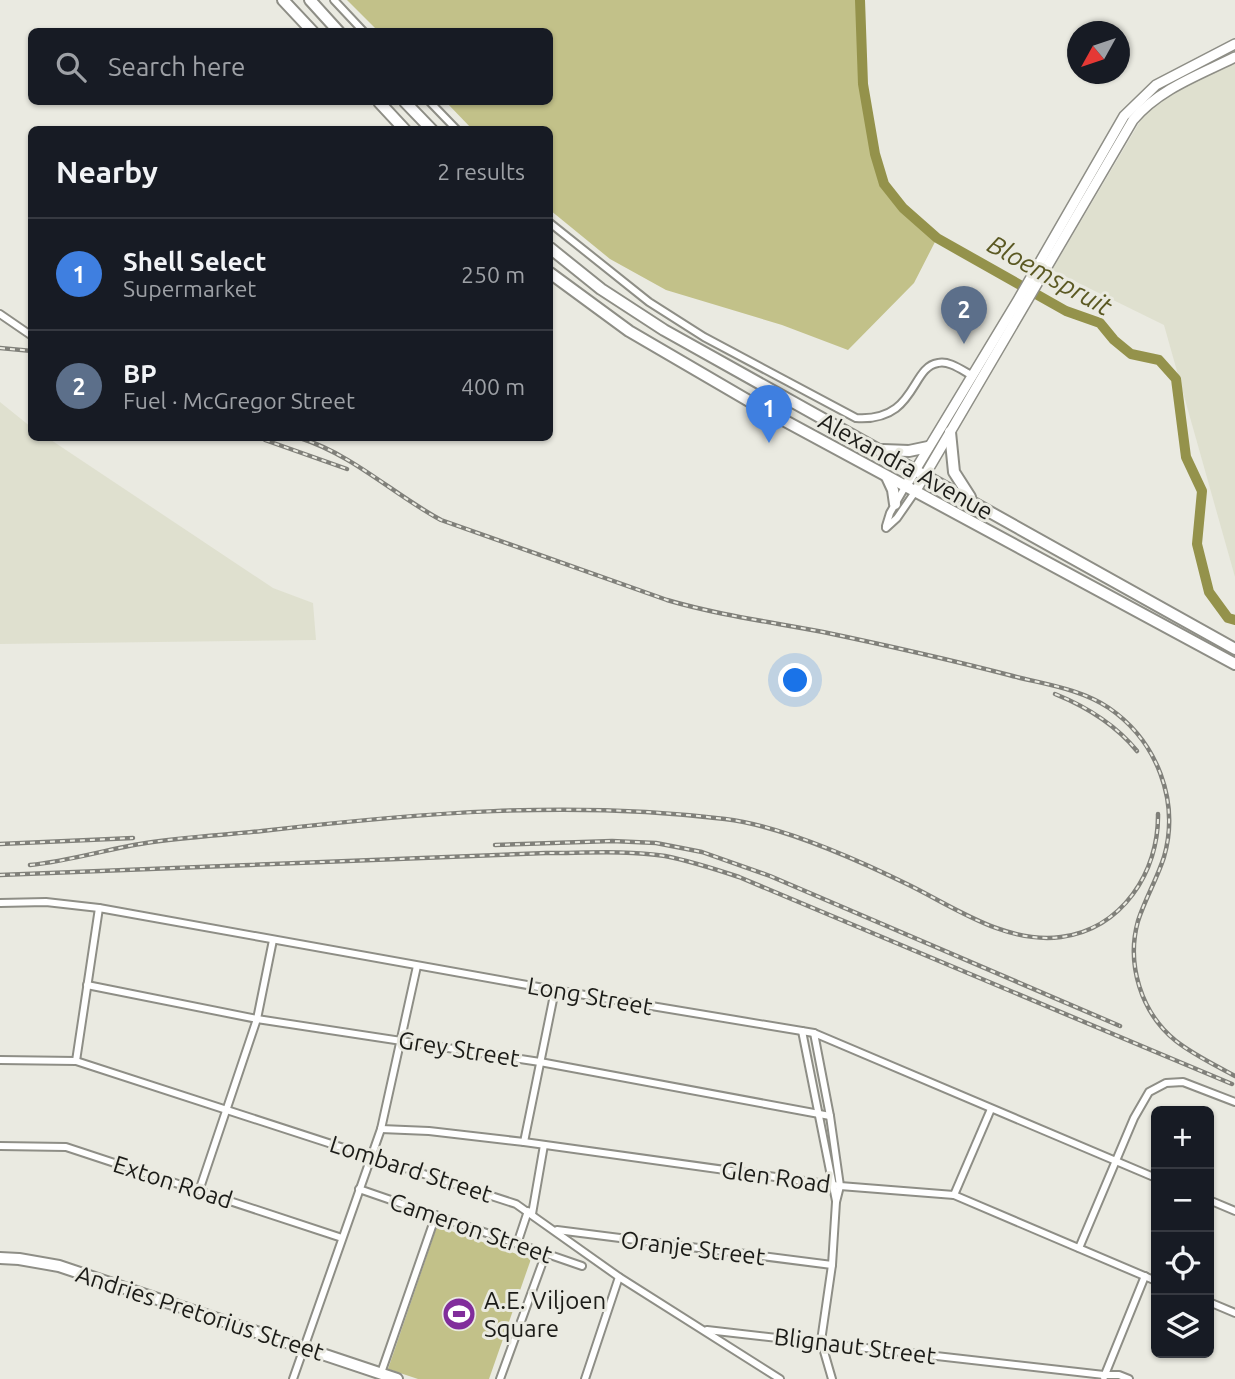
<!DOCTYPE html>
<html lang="en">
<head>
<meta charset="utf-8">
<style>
	body { margin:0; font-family:Ubuntu,sans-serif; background:#242831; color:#f1f3f6 }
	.controls { position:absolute; right:21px; bottom:21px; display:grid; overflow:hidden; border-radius:10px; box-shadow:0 2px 5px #0004 }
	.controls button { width:63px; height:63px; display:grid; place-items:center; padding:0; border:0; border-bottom:2px solid #363941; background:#171b24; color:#f1f3f6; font:35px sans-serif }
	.compass { position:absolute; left:1067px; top:21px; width:63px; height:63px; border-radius:50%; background:#171b24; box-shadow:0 2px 5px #0004; rotate:230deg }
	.you { position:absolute; left:796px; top:681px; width:24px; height:24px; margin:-18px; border:5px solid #fff; border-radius:50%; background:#1a73e8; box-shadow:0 0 0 10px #1a73e833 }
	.badge { display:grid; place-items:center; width:46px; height:46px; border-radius:50%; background:#2563eb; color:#fff; font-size:23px; font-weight:700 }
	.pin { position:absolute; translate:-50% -58px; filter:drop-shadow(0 2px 4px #0008) }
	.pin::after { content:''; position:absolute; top:37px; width:24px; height:21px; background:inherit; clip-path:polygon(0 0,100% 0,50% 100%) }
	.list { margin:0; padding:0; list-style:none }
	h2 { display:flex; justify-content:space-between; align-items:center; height:91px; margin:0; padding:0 28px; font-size:30px }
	h2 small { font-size:23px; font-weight:400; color:#9ea1a6 }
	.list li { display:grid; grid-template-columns:46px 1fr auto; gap:21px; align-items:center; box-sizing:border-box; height:112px; padding:0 28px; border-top:2px solid #363941 }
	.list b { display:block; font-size:26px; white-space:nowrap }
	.list p { margin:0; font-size:23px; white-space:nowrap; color:#9ea1a6 }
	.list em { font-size:23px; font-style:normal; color:#9ea1a6 }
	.icon { flex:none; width:38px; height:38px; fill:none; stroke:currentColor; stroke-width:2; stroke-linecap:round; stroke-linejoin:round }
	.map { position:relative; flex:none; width:1235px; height:1379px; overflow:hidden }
	.search { position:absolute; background:#171b24; box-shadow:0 2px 5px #0004; left:28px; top:28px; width:525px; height:77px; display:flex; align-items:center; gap:18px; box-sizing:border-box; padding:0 24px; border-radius:10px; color:#9ea1a6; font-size:26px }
	.panel { position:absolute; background:#171b24; box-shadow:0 2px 5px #0004; left:28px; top:126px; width:525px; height:315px; border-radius:10px }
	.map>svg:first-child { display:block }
	.built { fill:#dfe0cf }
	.green { fill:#c2c189 }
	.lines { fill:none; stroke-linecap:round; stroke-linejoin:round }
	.river { stroke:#94924b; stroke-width:10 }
	.minor-casing { stroke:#8e8e86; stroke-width:10 }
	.secondary-casing { stroke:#8e8e86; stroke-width:12 }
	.primary-casing { stroke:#8e8e86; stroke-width:14 }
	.trunk-casing { stroke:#8e8e86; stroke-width:14 }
	.minor { stroke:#fff; stroke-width:6 }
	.secondary { stroke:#fff; stroke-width:9 }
	.primary { stroke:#fff; stroke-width:10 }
	.trunk { stroke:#fff; stroke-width:10 }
	.rail-casing { stroke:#80807a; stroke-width:4.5 }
	.rail { stroke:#eaeae1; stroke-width:2; stroke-dasharray:5; stroke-linecap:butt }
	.labels { text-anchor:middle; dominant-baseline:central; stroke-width:6; stroke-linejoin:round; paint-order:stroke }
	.street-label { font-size:24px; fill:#1c1c18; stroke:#eaeae1 }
	.poi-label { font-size:24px; fill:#1c1c18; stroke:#eaeae1; text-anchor:start }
	.water-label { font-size:26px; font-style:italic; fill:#5b5923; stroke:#eaeae1 }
</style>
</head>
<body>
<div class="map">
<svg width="1235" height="1379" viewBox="0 0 1235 1379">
	<rect width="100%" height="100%" fill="#eaeae1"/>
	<g class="built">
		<polygon points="1235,63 1235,577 1164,325 1052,270 1145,113 1178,90"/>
		<polygon points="0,402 31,427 32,438 48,438 273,588 313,603 316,640 0,644"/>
	</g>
	<g class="green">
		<polygon points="347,0 860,0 863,84 875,154 884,184 903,208 937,238 914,283 848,350 782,325 666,290 610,259 550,210 550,130 472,129 446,102 550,102 550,32 378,31"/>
		<polygon points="437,1226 531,1259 489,1379 418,1379 388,1369"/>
	</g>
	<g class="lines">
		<polyline class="river" points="860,0 863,84 875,154 884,184 903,208 937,238 1066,311 1100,323 1114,340 1131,354 1159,360 1176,379 1186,457 1202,491 1197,544 1209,592 1228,618 1235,620"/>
		<defs>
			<g id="minor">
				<polyline points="334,0 364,32"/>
				<polyline points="430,102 457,130"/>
				<path d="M 550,223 L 649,302 L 704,337 L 856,418 C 917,422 910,367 938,363 C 949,360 963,371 973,376"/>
				<polyline points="0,314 32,336"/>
				<polyline points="886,526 890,513 905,487"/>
				<polyline points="886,528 897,518 915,492"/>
				<polyline points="0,903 46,902 99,908 555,990 814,1033 1156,1178"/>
				<polyline points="87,985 257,1019 540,1062 830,1116"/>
				<polyline points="802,1031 836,1201"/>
				<polyline points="814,1033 830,1116 840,1186 836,1202 832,1265 821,1341 832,1379"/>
				<polyline points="0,1060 76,1061 516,1204 619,1277 780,1379"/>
				<polyline points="76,1061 99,908"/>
				<polyline points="381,1129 429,1131 524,1142 840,1186 954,1195 1156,1281"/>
				<polyline points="524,1142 555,990"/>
				<polyline points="0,1146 66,1147 342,1238"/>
				<polyline points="359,1189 582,1266"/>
				<polyline points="199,1191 257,1019 273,940"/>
				<polyline points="954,1195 991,1109"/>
				<polyline points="1209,1200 1235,1211"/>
				<polyline points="532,1214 544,1145"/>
				<polyline points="557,1230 832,1265"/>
				<polyline points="517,1244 528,1211"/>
				<polyline points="1079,1248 1134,1118 1149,1092 1166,1083 1183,1082 1235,1102"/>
				<polyline points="1209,1302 1235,1313"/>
				<polyline points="707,1330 1104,1375 1119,1375 1129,1379"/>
				<polyline points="381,1373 436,1215"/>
				<polyline points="1104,1377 1145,1276"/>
				<polyline points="293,1379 381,1129 417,966"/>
				<polyline points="500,1379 546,1253"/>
				<polyline points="585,1379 619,1277"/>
			</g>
			<g id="secondary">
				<polyline points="905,487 1018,300 1124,116 1156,85 1235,44"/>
				<path d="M 915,492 L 1133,120 C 1159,89 1199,75 1235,57"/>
			</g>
			<polyline id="primary" points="0,1258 19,1259 59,1266 397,1379"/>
			<g id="trunk">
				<polyline points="283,0 313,32"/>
				<polyline points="310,0 339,32"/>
				<polyline points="379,102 405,130"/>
				<polyline points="405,102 432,130"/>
				<polyline points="550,248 601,289 664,330 1235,649"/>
				<polyline points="550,273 629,331 761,408 1235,664"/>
				<polyline points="950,432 954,472 970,497"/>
				<polyline points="883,450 909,451 928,447"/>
				<polyline points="887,477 893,490 895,504"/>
			</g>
		</defs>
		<use href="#minor" class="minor-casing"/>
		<use href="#secondary" class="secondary-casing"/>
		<use href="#primary" class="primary-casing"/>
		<use href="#trunk" class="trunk-casing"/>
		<use href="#minor" class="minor"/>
		<use href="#secondary" class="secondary"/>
		<use href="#primary" class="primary"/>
		<use href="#trunk" class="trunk"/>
		<defs>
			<g id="rail">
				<polyline points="0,348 32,351"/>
				<path d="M 300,438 C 353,455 393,494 441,520 L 667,600 C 718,615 771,622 823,632 C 885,645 947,659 1009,675 C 1042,684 1079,688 1109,708 C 1157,741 1180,801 1164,857 C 1157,879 1145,899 1138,921 C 1126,964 1141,1013 1176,1041 C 1194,1055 1215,1065 1235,1076"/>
				<polyline points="265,440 347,469"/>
				<path d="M 1055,694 C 1087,707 1115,724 1137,751"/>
				<polyline points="0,844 133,838"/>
				<polyline points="495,845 612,841 656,843 702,852 770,876 1120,1026"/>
				<path d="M 30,865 C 70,861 107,849 146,843 C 184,837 224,835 262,831 C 419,813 568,800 725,819 C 783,826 858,860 911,886 C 957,909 1007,944 1061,937 C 1122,929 1159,872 1158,814"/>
				<path d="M 0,875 L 546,853 C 585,853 626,850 665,856 C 690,861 715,869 739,877 L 1232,1084"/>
			</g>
		</defs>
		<use href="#rail" class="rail-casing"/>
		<use href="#rail" class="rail"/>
	</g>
	<defs>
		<symbol id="stadium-disc" viewBox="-11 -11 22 22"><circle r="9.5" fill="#812d9b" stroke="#eaeae1"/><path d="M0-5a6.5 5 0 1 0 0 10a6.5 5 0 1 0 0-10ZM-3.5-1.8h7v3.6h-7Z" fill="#fff"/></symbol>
	</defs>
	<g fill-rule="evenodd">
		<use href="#stadium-disc" x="440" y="1295" width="38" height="38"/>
	</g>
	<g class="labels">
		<g class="street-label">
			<text transform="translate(906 466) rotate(29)">Alexandra Avenue</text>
			<text transform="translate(590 996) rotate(10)">Long Street</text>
			<text transform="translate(459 1049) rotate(9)">Grey Street</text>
			<text transform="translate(411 1169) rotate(18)">Lombard Street</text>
			<text transform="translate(776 1177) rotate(8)">Glen Road</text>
			<text transform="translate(173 1182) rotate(18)">Exton Road</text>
			<text transform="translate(471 1228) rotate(19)">Cameron Street</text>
			<text transform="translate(693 1248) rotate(7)">Oranje Street</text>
			<text transform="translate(200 1313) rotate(18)">Andries Pretorius Street</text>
			<text transform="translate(855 1346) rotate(7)">Blignaut Street</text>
		</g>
		<g class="poi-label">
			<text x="484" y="1300">A.E. Viljoen<tspan x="484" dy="28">Square</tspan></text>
		</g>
		<g class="water-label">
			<text transform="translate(1050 275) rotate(29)">Bloemspruit</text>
		</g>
	</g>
</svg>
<div class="controls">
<button>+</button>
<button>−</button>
<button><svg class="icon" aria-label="locate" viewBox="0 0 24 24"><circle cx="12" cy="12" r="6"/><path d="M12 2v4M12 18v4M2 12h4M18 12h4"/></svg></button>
<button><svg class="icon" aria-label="layers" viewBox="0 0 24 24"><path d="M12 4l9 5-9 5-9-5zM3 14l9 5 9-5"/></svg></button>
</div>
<svg class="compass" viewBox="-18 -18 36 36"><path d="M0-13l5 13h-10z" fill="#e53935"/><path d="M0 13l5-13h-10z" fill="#9ea1a6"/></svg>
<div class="you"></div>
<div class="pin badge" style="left:769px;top:443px;background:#3f7fe0">1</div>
<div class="pin badge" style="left:964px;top:344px;background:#5c6f8a">2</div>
<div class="search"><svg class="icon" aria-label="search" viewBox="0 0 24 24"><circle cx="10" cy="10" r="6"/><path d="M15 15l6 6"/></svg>Search here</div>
<section class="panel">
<h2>Nearby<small>2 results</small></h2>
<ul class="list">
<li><span class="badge" style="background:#3f7fe0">1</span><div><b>Shell Select</b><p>Supermarket</p></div><em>250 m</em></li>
<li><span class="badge" style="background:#5c6f8a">2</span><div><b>BP</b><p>Fuel · McGregor Street</p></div><em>400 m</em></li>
</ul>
</section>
</div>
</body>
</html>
